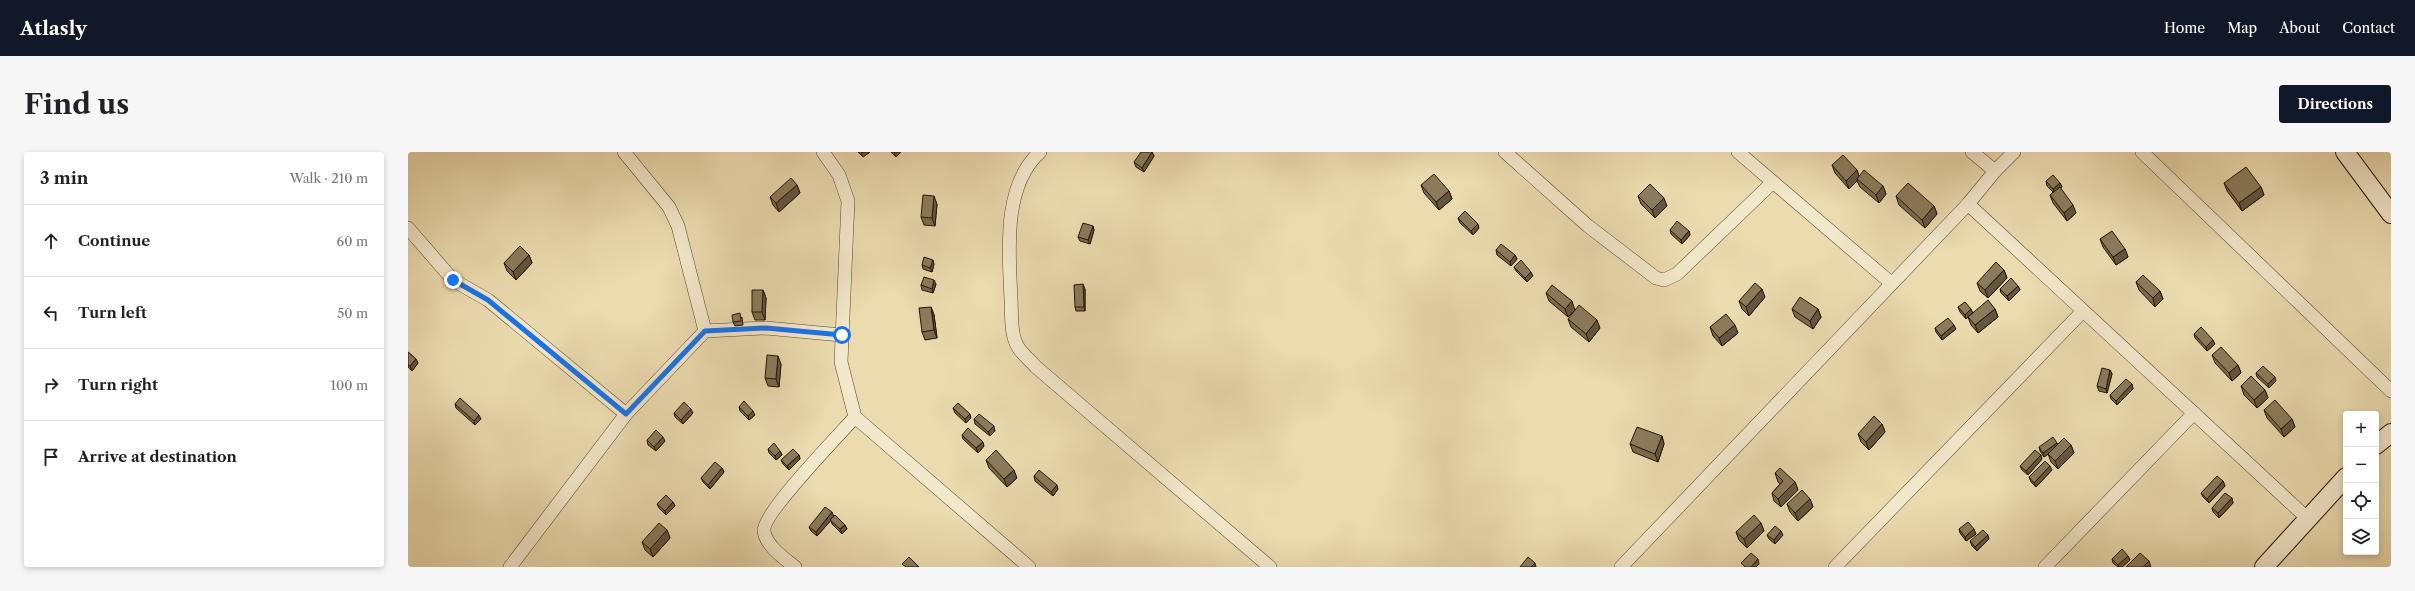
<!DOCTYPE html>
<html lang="en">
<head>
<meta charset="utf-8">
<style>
	body { margin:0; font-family:"Libre Caslon Text",serif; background:#f6f6f6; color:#202124 }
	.controls { position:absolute; right:12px; bottom:12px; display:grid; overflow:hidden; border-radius:4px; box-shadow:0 2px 6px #0003 }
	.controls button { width:36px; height:36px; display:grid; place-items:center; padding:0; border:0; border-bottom:1px solid #e0e0e0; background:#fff; color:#202124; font:20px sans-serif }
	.stop { position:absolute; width:12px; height:12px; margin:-9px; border:3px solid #1a73e8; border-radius:50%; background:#fff }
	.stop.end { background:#1a73e8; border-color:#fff; box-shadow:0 1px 4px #0008 }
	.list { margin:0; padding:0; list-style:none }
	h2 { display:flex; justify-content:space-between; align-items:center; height:52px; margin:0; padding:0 16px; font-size:17px }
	h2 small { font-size:13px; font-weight:400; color:#757577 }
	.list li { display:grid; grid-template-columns:26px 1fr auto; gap:12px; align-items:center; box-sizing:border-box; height:72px; padding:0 16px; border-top:1px solid #e0e0e0 }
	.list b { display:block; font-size:15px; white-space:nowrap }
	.list em { font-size:13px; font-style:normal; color:#757577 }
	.icon { flex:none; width:22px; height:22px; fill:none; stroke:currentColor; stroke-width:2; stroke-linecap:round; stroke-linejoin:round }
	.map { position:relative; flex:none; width:1983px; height:415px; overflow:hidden; border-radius:4px }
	header { display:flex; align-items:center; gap:24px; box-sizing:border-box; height:56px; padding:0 20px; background:#111827; color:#fff }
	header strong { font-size:19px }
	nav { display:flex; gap:22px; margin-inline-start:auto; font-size:14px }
	.intro { display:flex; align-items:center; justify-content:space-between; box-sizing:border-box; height:96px; padding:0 24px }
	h1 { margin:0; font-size:28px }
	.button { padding:10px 18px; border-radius:4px; background:#111827; color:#fff; font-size:14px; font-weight:700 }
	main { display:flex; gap:24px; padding:0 24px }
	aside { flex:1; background:#fff; border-radius:4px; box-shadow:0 2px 6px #0003 }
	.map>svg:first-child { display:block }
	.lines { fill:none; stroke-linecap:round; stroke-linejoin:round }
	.street-casing { stroke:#554630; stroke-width:14 }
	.secondary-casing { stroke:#231405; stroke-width:20 }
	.street { stroke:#f2e8cb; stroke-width:13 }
	.secondary { stroke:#f2e8cb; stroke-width:18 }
	.wall { fill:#786a50; stroke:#231405 }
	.shaded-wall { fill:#615641; stroke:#231405 }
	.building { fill:#8b7b5d; stroke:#231405 }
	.route { stroke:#1a73e8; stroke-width:5 }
</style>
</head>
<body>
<header>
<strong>Atlasly</strong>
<nav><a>Home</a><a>Map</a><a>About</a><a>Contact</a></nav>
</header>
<div class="intro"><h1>Find us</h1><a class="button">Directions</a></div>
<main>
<aside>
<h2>3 min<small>Walk · 210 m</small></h2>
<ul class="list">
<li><svg class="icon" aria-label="ahead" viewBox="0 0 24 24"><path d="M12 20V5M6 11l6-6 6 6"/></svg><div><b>Continue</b></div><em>60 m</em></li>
<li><svg class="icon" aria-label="left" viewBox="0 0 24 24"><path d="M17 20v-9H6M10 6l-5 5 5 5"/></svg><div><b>Turn left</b></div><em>50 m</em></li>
<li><svg class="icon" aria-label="right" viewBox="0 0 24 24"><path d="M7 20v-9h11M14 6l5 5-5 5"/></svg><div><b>Turn right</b></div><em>100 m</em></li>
<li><svg class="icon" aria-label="arrive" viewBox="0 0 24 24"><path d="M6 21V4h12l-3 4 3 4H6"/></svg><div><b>Arrive at destination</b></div></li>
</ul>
</aside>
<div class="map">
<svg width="1983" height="415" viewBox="0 0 1983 415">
	<rect width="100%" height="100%" fill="#ebdbaf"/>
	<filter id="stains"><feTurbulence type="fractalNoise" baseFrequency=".005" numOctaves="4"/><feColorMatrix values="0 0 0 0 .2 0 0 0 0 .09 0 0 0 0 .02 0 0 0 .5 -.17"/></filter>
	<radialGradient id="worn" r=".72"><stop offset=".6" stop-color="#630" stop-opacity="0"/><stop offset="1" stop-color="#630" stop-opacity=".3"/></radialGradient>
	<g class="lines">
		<defs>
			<g id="street">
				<polyline points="216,0 261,55 270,74 297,179"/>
				<polyline points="415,0 431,23 440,49 433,210 447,265 621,415"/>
				<path d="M 632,0 C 594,34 601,101 603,147 C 604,162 602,182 610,195 C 614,202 623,209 628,215 L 862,415"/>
				<polyline points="1097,0 1180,74 1248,126 1256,128 1269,122 1364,31"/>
				<polyline points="1330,0 1483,131"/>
				<polyline points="1564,0 1587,19"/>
				<polyline points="1734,0 1983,239"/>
				<polyline points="1560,52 1899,366"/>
				<polyline points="0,76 45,128 80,148 218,262"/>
				<polyline points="102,415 218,262 297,179 358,176 433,183"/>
				<path d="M 387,415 C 376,406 358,394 356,379 C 354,362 431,283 447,265"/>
				<polyline points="1213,415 1560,52 1587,19 1606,0"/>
				<polyline points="1427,415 1675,159"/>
				<polyline points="1637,415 1786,261"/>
			</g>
			<g id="secondary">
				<polyline points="1937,0 1983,62"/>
				<polyline points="1968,293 1983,281"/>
				<polyline points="1856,415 1938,325"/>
			</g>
		</defs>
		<use href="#street" class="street-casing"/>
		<use href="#secondary" class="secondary-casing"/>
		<use href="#street" class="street"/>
		<use href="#secondary" class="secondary"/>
	</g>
	<g class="wall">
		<polygon points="450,0 462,0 455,5"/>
		<polygon points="483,0 493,0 488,5"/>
		<polygon points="744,0 746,4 736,20 728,15 726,10"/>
		<polygon points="1424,13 1449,18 1451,24 1475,34 1478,42 1471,51 1452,35 1449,29 1441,37 1427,21"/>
		<polygon points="1638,29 1652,31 1654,35 1652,36 1668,61 1659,69 1645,51 1642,43 1645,40 1639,34"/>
		<polygon points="1816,31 1853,35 1856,43 1834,59 1819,39"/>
		<polygon points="389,33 392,41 371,60 365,53 362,45"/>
		<polygon points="1013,33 1041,39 1044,47 1031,58 1016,41"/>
		<polygon points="1230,44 1259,54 1247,66 1233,52"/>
		<polygon points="1488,44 1526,54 1529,62 1517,76 1491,53"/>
		<polygon points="529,52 527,74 516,73 513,65"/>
		<polygon points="1050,66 1071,76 1065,83 1052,71"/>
		<polygon points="685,74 686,78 682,92 672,89 670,85"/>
		<polygon points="1262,78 1281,79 1282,83 1274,92 1263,82"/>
		<polygon points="1692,87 1717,97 1720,105 1708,113 1695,95"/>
		<polygon points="1088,98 1107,103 1109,107 1103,114 1089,103"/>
		<polygon points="121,103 124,111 108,128 99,119 96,111"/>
		<polygon points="526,112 524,120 515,117 514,113"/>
		<polygon points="1106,115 1125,124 1119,130 1108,119"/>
		<polygon points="1596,118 1599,126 1580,146 1572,139 1569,131"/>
		<polygon points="1728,130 1752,139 1755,147 1747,155 1731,138"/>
		<polygon points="528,132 525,141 514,138 513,133"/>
		<polygon points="1610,134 1612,138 1601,149 1593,141 1592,137"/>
		<polygon points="677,137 677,159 668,159 667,155"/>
		<polygon points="355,138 358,146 357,168 347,168 344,160"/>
		<polygon points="1138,141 1167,158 1160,165 1141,149"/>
		<polygon points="1357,145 1341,164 1334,157 1331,149"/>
		<polygon points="523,155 526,163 529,186 517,188 514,180"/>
		<polygon points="1550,155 1565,161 1560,165 1587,157 1590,165 1570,181 1563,173 1560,165 1558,167 1552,160"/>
		<polygon points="1384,157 1410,157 1413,165 1405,177 1387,165"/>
		<polygon points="334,165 335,173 327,174 325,170"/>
		<polygon points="1160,167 1192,176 1181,190 1163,175"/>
		<polygon points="1302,175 1330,181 1314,194 1305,184"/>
		<polygon points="1527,176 1548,177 1534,188 1528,180"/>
		<polygon points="1786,182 1807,192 1799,199 1787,186"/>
		<polygon points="0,200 8,207 10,211 4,219 0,215"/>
		<polygon points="1804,203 1830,213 1833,221 1824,229 1807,211"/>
		<polygon points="373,212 371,235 360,234 357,226"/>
		<polygon points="1702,218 1704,222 1699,241 1691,239 1689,234"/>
		<polygon points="1848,221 1868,229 1861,236 1849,225"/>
		<polygon points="1724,232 1725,237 1709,253 1703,247 1702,243"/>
		<polygon points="1833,234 1857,238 1860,246 1849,256 1836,243"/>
		<polygon points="47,252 73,267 67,273 48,256"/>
		<polygon points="331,255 347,263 341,268 332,259"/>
		<polygon points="545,256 563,266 558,271 547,261"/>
		<polygon points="1856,258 1884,267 1887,275 1876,285 1859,266"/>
		<polygon points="266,261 285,261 275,272 267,265"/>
		<polygon points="566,267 587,279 582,284 567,272"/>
		<polygon points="1474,272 1477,280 1461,298 1453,290 1450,282"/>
		<polygon points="554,283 576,294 570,301 555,287"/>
		<polygon points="1254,284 1256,292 1250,310 1225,300 1222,292"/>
		<polygon points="239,288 257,289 248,299 240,293"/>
		<polygon points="1649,291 1650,292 1663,293 1666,301 1650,317 1643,310 1640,302 1636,305 1632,299 1631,295"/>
		<polygon points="360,297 372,299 374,303 368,308 361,301"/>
		<polygon points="391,303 392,307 381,318 375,312 373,308"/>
		<polygon points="1634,307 1620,323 1614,318 1612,314"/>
		<polygon points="578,308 609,326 599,335 581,316"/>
		<polygon points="314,316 316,320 302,337 295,330 293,326"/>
		<polygon points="1644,318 1628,335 1623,330 1621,325"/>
		<polygon points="1367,321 1387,330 1390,338 1373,355 1366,349 1364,341 1372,332 1370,330"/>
		<polygon points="626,324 650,337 645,344 627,329"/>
		<polygon points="1815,329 1817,334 1801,351 1795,345 1793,341"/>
		<polygon points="1824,346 1825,351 1811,366 1805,360 1804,356"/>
		<polygon points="1402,347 1405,355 1390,369 1382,360 1379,352"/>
		<polygon points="265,350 267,354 258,363 251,356 249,352"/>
		<polygon points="425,364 437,373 439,377 434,382 424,372 423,368 409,384 403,379 401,375"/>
		<polygon points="1353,371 1356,379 1339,396 1331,388 1328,380"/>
		<polygon points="1551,377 1568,382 1558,389 1552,381"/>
		<polygon points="259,378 262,386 245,405 237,398 234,390"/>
		<polygon points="1359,383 1375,383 1367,392 1361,387"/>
		<polygon points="1581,387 1569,399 1564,394 1562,389"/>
		<polygon points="1720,404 1722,408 1714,415 1710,415 1705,411 1704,407"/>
	</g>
	<g class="shaded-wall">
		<polygon points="455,0 462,0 455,5 453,1"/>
		<polygon points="487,0 493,0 488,5 486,1"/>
		<polygon points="744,0 746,4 736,20 734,16"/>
		<polygon points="1449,18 1452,27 1449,27 1449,29 1441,37 1438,29"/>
		<polygon points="1652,31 1654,35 1646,41 1645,37"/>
		<polygon points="389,33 392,41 371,60 368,51"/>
		<polygon points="1475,34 1478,42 1471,51 1468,43"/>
		<polygon points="1853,35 1856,43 1834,59 1831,51"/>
		<polygon points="1041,39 1044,47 1031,58 1028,50"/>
		<polygon points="526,44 529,52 527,74 524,66"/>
		<polygon points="1256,46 1259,54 1247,66 1244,58"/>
		<polygon points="1665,53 1668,61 1659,69 1656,61"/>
		<polygon points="1526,54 1529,62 1517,76 1514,68"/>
		<polygon points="1070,72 1071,76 1065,83 1063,79"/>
		<polygon points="685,74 686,78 682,92 680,88"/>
		<polygon points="1281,79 1282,83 1274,92 1273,88"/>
		<polygon points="1717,97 1720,105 1708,113 1705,105"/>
		<polygon points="121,103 124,111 108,128 105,120"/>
		<polygon points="1107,103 1109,107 1103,114 1102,110"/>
		<polygon points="525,108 526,112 524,120 522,116"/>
		<polygon points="1596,118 1599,126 1580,146 1577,138"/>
		<polygon points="1123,120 1125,124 1119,130 1117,126"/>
		<polygon points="526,128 528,132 525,141 524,137"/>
		<polygon points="675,132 677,137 677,159 676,155"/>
		<polygon points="1610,134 1612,138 1601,149 1599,144"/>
		<polygon points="1354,137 1357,145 1341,164 1338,155"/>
		<polygon points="355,138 358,146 357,168 354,160"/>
		<polygon points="1752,139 1755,147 1747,155 1745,146"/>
		<polygon points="1164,149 1167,158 1160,165 1157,157"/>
		<polygon points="523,155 526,163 529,186 526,178"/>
		<polygon points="1410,157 1413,165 1405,177 1402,169"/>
		<polygon points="1563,157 1565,161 1558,167 1557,163"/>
		<polygon points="1587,157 1590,165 1570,181 1567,173"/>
		<polygon points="1189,168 1192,176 1181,190 1178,182"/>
		<polygon points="1327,173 1330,181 1314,194 1311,186"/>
		<polygon points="1546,173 1548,177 1534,188 1533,184"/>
		<polygon points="1805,188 1807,192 1799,199 1798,195"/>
		<polygon points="370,204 373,212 371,235 368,227"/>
		<polygon points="8,207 10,211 4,219 2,214"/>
		<polygon points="1830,213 1833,221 1824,229 1821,221"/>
		<polygon points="1702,218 1704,222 1699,241 1698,237"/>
		<polygon points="1867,225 1868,229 1861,236 1860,232"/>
		<polygon points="1724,232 1725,237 1709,253 1708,249"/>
		<polygon points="1857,238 1860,246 1849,256 1846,248"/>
		<polygon points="283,257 285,261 275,272 273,268"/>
		<polygon points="345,259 347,263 341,268 340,264"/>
		<polygon points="562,262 563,266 558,271 557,267"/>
		<polygon points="71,263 73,267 67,273 66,269"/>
		<polygon points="1884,267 1887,275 1876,285 1873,277"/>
		<polygon points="1474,272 1477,280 1461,298 1458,290"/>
		<polygon points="586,274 587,279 582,284 580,280"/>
		<polygon points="1254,284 1256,292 1250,310 1247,302"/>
		<polygon points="255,285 257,289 248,299 246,295"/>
		<polygon points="575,290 576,294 570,301 568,296"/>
		<polygon points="1649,291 1651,295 1636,305 1635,301"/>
		<polygon points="1663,293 1666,301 1650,317 1647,309"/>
		<polygon points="372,299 374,303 368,308 367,304"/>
		<polygon points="391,303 392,307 381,318 379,314"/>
		<polygon points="1633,303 1634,307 1620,323 1618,319"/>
		<polygon points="1642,314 1644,318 1628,335 1626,331"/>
		<polygon points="314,316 316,320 302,337 300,333"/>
		<polygon points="606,318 609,326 599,335 596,327"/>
		<polygon points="1815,329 1817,334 1801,351 1799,347"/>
		<polygon points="1387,330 1390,338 1373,355 1370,347"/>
		<polygon points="649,333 650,337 645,344 643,340"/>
		<polygon points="1824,346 1825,351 1811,366 1810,361"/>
		<polygon points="1402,347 1405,355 1390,369 1387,361"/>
		<polygon points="265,350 267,354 258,363 257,359"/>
		<polygon points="424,360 426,365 409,384 408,380"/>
		<polygon points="1353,371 1356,379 1339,396 1336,387"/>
		<polygon points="437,373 439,377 434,382 432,377"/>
		<polygon points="1566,377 1568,382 1558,389 1557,385"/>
		<polygon points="259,378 262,386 245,405 242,397"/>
		<polygon points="1373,379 1375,383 1367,392 1366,388"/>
		<polygon points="1580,383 1581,387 1569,399 1567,395"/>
		<polygon points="1720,404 1722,408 1714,415 1711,415 1710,413"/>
		<polygon points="1350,407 1351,412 1348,415 1343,415"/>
		<polygon points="1741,409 1743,415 1735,415"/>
		<polygon points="1127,411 1128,415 1123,415"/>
	</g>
	<g class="building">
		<polygon points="733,0 744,0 734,16 726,10"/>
		<polygon points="1435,3 1449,18 1438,29 1424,13"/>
		<polygon points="1838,15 1853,35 1831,51 1816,31"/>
		<polygon points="1456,18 1475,34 1468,43 1449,27"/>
		<polygon points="1026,22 1041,39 1028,50 1013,33"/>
		<polygon points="1645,23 1652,31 1645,37 1638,29"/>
		<polygon points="383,26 389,33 368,51 362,45"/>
		<polygon points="1500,31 1526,54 1514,68 1488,44"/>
		<polygon points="1242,32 1256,46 1244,58 1230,44"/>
		<polygon points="1652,35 1665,53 1656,61 1642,43"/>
		<polygon points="515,43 526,44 524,66 513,65"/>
		<polygon points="1057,59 1070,72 1063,79 1050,66"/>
		<polygon points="1269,69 1281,79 1273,88 1262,78"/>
		<polygon points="675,71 685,74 680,88 670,85"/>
		<polygon points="1704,79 1717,97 1705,105 1692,87"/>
		<polygon points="1093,92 1107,103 1102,110 1088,98"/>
		<polygon points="112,94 121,103 105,120 96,111"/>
		<polygon points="516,105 525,108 522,116 514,113"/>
		<polygon points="1113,108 1123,120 1117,126 1106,115"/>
		<polygon points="1588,110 1596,118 1577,138 1569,131"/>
		<polygon points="1735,123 1752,139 1745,146 1728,130"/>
		<polygon points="516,125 526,128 524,137 513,133"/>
		<polygon points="1603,126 1610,134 1599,144 1592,137"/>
		<polygon points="1347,131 1354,137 1338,155 1331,149"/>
		<polygon points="675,132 676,155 667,155 666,133"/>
		<polygon points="1144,133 1164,149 1157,157 1138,141"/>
		<polygon points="344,138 355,138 354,160 344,160"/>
		<polygon points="1392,145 1410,157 1402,169 1384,157"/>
		<polygon points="1580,148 1587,157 1567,173 1560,165"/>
		<polygon points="1557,150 1563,157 1557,163 1550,155"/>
		<polygon points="1171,153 1189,168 1178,182 1160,167"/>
		<polygon points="523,155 526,178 514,180 511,156"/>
		<polygon points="332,161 333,169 325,170 324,163"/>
		<polygon points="1318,162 1327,173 1311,186 1302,175"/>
		<polygon points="1540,166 1546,173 1533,184 1527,176"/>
		<polygon points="1793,175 1805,188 1798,195 1786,182"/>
		<polygon points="1813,195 1830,213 1821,221 1804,203"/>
		<polygon points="0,200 8,207 2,214 0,213"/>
		<polygon points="359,203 370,204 368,227 357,226"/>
		<polygon points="1855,214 1867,225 1860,232 1848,221"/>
		<polygon points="1694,216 1702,218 1698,237 1689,234"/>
		<polygon points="1843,224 1857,238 1846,248 1833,234"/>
		<polygon points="1718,227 1724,232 1708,249 1702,243"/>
		<polygon points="52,246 71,263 66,269 47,252"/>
		<polygon points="1867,248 1884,267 1873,277 1856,258"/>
		<polygon points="336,249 345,259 340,264 331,255"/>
		<polygon points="276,250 283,257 273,268 266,261"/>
		<polygon points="550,251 562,262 557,267 545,256"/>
		<polygon points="571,262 586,274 580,280 566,267"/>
		<polygon points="1466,264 1474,272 1458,290 1450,282"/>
		<polygon points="1229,275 1254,284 1247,302 1222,292"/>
		<polygon points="560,276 575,290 568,296 554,283"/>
		<polygon points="248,278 255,285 246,295 239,288"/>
		<polygon points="1645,285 1649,291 1635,301 1631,295"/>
		<polygon points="1656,286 1663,293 1647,309 1640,302"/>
		<polygon points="366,291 372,299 367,304 360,297"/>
		<polygon points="385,297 391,303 379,314 373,308"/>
		<polygon points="588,298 606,318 596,327 578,308"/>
		<polygon points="1627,298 1633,303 1618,319 1612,314"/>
		<polygon points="1637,309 1642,314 1626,331 1621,325"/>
		<polygon points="307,310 314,316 300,333 293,326"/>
		<polygon points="1372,316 1387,330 1370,347 1364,341 1375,329 1367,321"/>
		<polygon points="631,318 649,333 643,340 626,324"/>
		<polygon points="1809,324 1815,329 1799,347 1793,341"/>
		<polygon points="1394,338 1402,347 1387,361 1379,352"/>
		<polygon points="1817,341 1824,346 1810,361 1804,356"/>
		<polygon points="258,343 265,350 257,359 249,352"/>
		<polygon points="417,355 424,360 408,380 401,375"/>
		<polygon points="427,363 437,373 432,377 422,368"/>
		<polygon points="1346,363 1353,371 1336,387 1328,380"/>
		<polygon points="1560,370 1566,377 1557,385 1551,377"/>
		<polygon points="251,371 259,378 242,397 234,390"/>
		<polygon points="1367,374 1373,379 1366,388 1359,383"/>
		<polygon points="1575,378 1580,383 1567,395 1562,389"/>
		<polygon points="1714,397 1720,404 1710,413 1704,407"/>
		<polygon points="1343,401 1350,407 1343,415 1337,415 1333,411"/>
		<polygon points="1732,401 1741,409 1735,415 1718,415"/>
		<polygon points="501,405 511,415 498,415 494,412"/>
		<polygon points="1120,405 1127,411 1123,415 1112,415"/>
	</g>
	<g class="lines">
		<polyline class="route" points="45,128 80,148 218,262 297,179 358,176 434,183"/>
	</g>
	<rect width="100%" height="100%" filter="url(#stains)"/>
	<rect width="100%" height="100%" fill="url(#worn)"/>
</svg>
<div class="controls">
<button>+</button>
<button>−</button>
<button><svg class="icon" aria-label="locate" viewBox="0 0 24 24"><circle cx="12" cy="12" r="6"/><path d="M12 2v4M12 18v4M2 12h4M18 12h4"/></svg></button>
<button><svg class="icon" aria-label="layers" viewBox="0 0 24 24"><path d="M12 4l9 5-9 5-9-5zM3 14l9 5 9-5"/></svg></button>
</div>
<div class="stop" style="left:434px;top:183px"></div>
<div class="stop end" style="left:45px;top:128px"></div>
</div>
</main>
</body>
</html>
